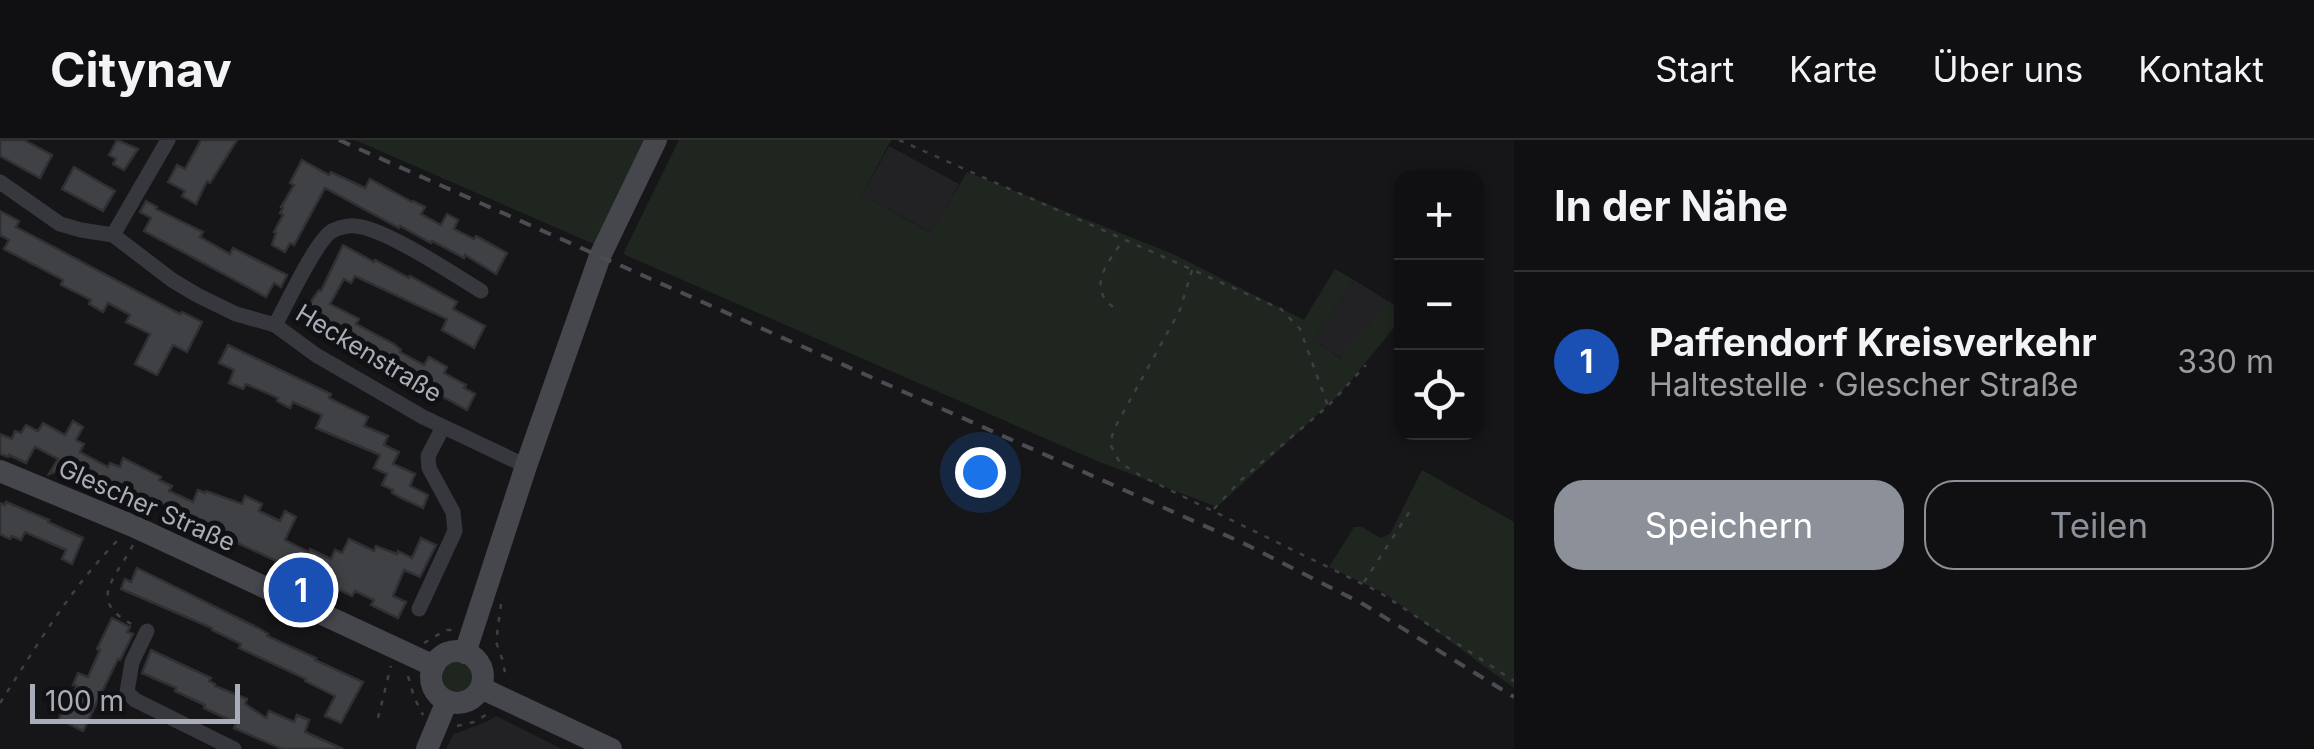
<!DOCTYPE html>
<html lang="de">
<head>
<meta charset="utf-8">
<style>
	body { margin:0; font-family:Inter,sans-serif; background:#19191b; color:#f1f3f6 }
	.controls { position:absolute; right:30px; top:30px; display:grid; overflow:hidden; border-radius:20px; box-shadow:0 2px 8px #0004 }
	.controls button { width:90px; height:90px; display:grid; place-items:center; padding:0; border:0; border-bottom:2px solid #303032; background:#101012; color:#f1f3f6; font:50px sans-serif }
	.scale { position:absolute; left:30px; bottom:25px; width:210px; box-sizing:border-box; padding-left:10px; border:5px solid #a8adb8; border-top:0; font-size:28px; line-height:35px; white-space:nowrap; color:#a8adb8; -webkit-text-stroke:8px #111113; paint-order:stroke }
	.you { position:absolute; left:980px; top:332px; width:35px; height:35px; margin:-25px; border:8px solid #fff; border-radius:50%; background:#1a73e8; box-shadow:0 0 0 15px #1a73e833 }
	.badge { display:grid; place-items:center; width:65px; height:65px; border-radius:50%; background:#8c9099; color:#fff; font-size:32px; font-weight:700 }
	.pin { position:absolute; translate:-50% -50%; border:5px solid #fff; box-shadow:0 2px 10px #0006 }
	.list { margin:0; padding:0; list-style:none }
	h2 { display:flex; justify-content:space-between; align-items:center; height:130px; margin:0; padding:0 40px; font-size:42px }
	h2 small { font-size:32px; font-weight:400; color:#9c9d9f }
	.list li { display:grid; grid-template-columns:65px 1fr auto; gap:30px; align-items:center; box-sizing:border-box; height:180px; padding:0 40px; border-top:2px solid #303032 }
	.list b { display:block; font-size:38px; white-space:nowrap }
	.list p { margin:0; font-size:32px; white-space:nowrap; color:#9c9d9f }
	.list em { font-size:32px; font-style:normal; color:#9c9d9f }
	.actions { display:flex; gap:20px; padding:30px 40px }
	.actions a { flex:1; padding:22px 0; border:2px solid #8c9099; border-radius:30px; text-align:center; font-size:35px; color:#8c9099 }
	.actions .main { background:#8c9099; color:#fff }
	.icon { flex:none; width:55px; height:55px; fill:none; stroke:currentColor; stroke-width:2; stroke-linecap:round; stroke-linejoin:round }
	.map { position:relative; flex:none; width:1514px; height:609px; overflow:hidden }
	header { display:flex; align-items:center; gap:60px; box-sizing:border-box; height:140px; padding:0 50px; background:#101012; border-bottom:2px solid #303032 }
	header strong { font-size:48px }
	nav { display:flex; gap:55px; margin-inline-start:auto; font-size:35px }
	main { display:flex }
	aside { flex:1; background:#101012 }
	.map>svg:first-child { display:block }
	.built { fill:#222225 }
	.green { fill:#1e261f }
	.building { fill:#404145; stroke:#303034; stroke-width:2.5 }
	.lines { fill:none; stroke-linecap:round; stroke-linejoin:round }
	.path { stroke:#3d3f44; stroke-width:2.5; stroke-dasharray:5 8; stroke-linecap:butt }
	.street { stroke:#37383d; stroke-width:15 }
	.secondary { stroke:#45474d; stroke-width:22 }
	.rail { stroke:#4a4c52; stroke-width:4; stroke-dasharray:12 10; stroke-linecap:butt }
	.labels { text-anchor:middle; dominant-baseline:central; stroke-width:10; stroke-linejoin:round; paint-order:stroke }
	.street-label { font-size:25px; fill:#a8adb8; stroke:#111113 }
</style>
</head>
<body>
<header>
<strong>Citynav</strong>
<nav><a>Start</a><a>Karte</a><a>Über uns</a><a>Kontakt</a></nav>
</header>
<main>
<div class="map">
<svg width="1514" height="609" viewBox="0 0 1514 609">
	<rect width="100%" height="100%" fill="#161618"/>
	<g class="built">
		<polygon points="889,6 959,44 932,93 862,55"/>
		<polygon points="1354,140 1388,161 1342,219 1313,200"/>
		<polygon points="496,576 562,609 446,609 454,594 486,582"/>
	</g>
	<g class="green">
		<polygon points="355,0 645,0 596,105"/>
		<polygon points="679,0 891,0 862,55 931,93 967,32 1173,114 1304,180 1335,129 1354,140 1313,200 1341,219 1388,161 1401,169 1401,179 1340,254 1217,367 1097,321 623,114"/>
		<polygon points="1422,330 1514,382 1514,548 1384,453 1329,427 1354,387 1362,387 1381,398 1390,394"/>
		<circle cx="457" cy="538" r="18"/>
	</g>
	<g class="building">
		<polygon points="0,0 24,0 52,15 40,38 0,16"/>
		<polygon points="117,0 138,9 124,30 113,24 116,19 109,15"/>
		<polygon points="201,0 237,0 210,43 207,41 196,64 182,56 185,51 168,42 177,25 185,29"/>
		<polygon points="302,20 329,35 331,32 365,48 370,39 412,62 413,61 425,67 421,74 441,85 447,74 458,80 454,89 474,99 476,96 507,113 496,134 465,115 464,118 432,101 431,103 400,86 399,88 325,48 294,105 290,103 285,112 272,105 276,93 274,92 283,75 280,73 283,68 281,67 294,45 290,43"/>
		<polygon points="74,27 115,51 103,71 62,49"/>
		<polygon points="146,61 157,67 156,69 203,92 200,97 230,114 233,108 287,135 281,147 274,143 266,157 144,91 151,78 140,72"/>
		<polygon points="0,71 19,81 16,87 180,174 182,172 202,182 187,212 173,205 157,235 135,224 150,194 126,182 130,175 108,163 103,172 89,164 91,160 61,145 63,140 4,109 9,100 0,95"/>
		<polygon points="343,105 374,122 375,120 409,138 410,136 457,162 453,169 485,186 474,208 442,190 447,179 355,136 351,143 344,139 330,164 359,179 356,184 394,204 401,210 400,212 424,225 429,217 447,227 444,233 466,245 464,248 475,254 467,270 416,242 414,245 388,231 390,228 302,178 312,160 319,150 321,151"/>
		<polygon points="228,205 331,254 329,258 368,277 364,286 388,296 384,305 399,312 393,324 415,334 410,346 428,355 423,368 403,359 392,353 393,350 382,345 387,334 374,328 380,315 316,288 322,275 293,262 290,268 277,261 278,258 246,244 243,249 229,243 234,230 219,223"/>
		<polygon points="73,281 83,287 76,300 84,304 80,312 108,327 110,323 120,327 123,318 161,337 159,340 172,346 169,351 193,362 198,350 205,353 206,351 242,364 245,356 262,364 259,371 280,381 285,371 296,377 285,400 309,412 310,409 331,419 335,410 342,413 349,399 374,411 376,406 397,414 398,411 412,418 421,398 436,405 420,437 404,430 393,456 406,462 398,478 371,465 374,460 355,451 352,456 142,359 141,362 62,329 49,334 58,319 35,307 26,323 9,315 8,317 0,314 0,294 12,299 15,291 21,293 26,285 38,291 43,283 65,295"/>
		<polygon points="6,362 49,380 48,382 83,398 72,424 62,419 66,410 25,392 21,400 12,396 10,399 0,394 0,363 5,365"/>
		<polygon points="137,428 260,489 268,494 267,496 316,518 315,520 363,542 341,583 325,576 335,556 305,541 306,539 239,508 241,504 212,490 212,488 121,449 125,439 131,442"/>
		<polygon points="112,478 130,487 127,492 133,494 120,520 118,519 83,591 59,579 63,569 66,570 77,546 73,545 78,533 88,537 100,510 97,509"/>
		<polygon points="151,510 211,538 209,541 215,544 215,546 247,559 245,564 266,578 269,571 294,582 297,575 309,580 305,592 343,609 282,609 234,588 236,583 204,568 205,565 175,551 176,548 142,533"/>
	</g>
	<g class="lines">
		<g class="path">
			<polyline points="899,0 1281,169 1300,189 1328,266 1241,340 1213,370"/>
			<polyline points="1192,130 1180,170 1114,289 1110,304 1120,323 1143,337 1379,452 1514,541"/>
			<path d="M 1113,167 C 1086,146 1109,122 1123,100"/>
			<polyline points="1329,265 1366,225"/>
			<path d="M 133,405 C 114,441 86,461 135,486"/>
			<polyline points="1364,442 1412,368"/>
			<polyline points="501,464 496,502 503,521 506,539"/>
			<polyline points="424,503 446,490 452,490"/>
			<polyline points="408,536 414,557 423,575"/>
			<path d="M 0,563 C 36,507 70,449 117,401"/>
			<polyline points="378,578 391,526"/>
			<polyline points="457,586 474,582 491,572"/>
		</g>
		<g class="street">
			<polyline points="0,42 60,84 81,90 113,95 172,140 197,155 236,174 275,185 316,215 423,277 526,326"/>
			<polyline points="113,95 168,0"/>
			<path d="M 275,185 C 286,166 316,100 332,91 C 337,88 349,85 355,86 C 385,88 453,134 481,151"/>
			<polyline points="419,469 455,391 453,372 429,328 428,316 443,287"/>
			<polyline points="147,491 132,522 127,552 135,560 234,609"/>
		</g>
		<g class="secondary">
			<polyline points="0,331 133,386 434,526"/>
			<circle cx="457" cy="537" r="26"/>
			<polyline points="465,513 526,326 600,116 656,0"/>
			<polyline points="481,548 611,609"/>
			<polyline points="427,609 447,561"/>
		</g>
		<polyline class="rail" points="339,0 1243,403 1363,464 1514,557"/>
	</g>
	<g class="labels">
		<g class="street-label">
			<text transform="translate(369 213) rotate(31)">Heckenstraße</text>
			<text transform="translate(147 365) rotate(24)">Glescher Straße</text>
		</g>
	</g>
</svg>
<div class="controls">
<button>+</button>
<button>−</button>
<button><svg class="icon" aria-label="locate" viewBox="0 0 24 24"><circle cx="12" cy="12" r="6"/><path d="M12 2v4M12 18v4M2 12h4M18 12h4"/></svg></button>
</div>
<div class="scale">100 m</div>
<div class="you"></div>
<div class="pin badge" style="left:301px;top:450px;background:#1a4fb4">1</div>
</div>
<aside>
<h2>In der Nähe<small></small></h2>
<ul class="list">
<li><span class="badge" style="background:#1a4fb4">1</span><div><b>Paffendorf Kreisverkehr</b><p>Haltestelle · Glescher Straße</p></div><em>330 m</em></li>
</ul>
<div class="actions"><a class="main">Speichern</a><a>Teilen</a></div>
</aside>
</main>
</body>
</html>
